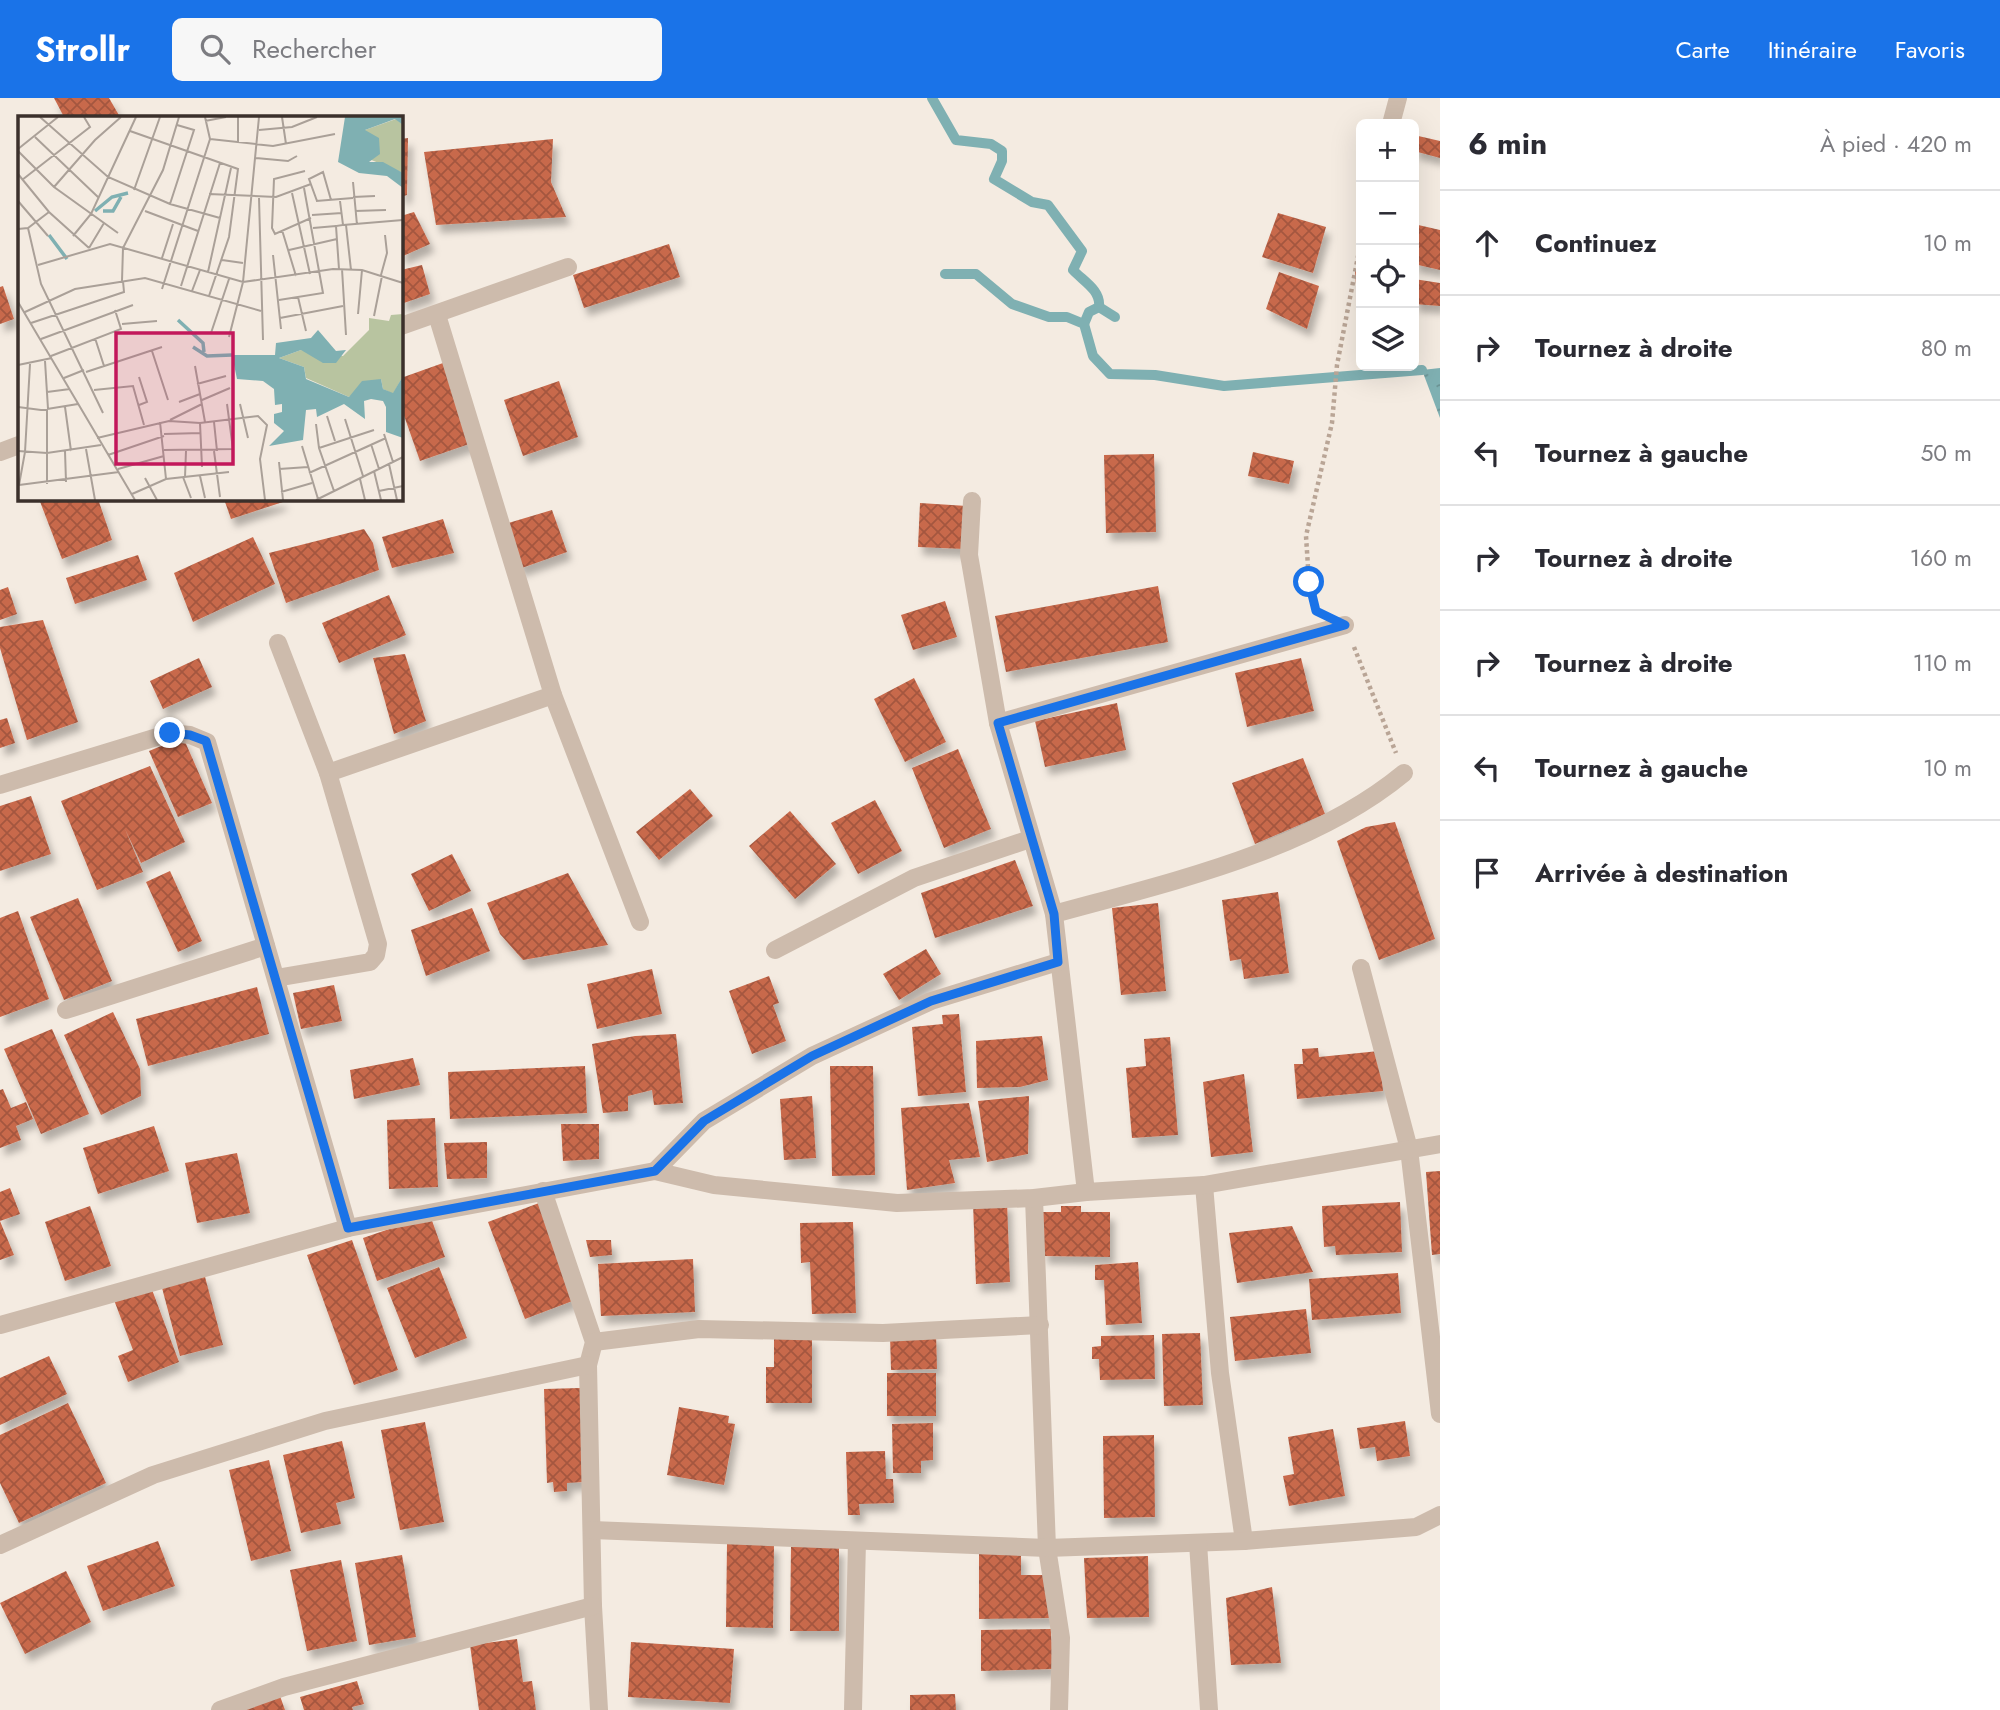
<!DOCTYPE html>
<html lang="fr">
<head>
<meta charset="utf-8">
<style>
	body { margin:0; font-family:Jost,sans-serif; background:#f7f7f7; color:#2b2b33 }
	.controls { position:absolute; right:21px; top:21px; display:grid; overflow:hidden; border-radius:10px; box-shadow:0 7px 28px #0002 }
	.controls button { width:63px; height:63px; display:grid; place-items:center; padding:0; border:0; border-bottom:2px solid #e1e1e2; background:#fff; color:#2b2b33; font:35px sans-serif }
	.stop { position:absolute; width:21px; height:21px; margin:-16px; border:5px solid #1a73e8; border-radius:50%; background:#fff }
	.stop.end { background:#1a73e8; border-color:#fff; box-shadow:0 2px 7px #0008 }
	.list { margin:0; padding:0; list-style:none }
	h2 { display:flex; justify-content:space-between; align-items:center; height:91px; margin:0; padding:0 28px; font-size:30px }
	h2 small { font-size:23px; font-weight:400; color:#7c7c81 }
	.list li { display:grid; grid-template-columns:46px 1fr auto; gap:21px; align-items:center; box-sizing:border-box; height:105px; padding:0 28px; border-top:2px solid #e1e1e2 }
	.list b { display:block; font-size:26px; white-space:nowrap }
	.list em { font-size:23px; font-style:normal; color:#7c7c81 }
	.icon { flex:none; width:38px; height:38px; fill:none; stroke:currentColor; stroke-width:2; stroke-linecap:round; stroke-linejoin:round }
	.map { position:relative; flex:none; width:1440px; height:1612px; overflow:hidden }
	header { display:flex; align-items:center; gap:42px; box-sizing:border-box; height:98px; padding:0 35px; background:#1a73e8; color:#fff }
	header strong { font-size:33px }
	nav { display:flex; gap:38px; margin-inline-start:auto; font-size:24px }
	.search { width:490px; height:63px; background:#f7f7f7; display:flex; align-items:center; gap:18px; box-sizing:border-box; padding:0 24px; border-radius:10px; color:#7c7c81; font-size:26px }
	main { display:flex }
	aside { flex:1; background:#fff }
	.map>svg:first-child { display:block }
	.water { fill:url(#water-ripples) }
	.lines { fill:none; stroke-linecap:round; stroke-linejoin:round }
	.stream { stroke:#7fb0b2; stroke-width:10 }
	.building { fill:url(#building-cross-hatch); filter:url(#shadow) }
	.path { stroke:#b9a596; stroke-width:4.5; stroke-dasharray:3.5 3.5; stroke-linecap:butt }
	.minor { stroke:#cdbbac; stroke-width:18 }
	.route { stroke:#1a73e8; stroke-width:9 }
	.inset-river { fill:none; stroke:#7fb0b2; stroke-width:3.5 }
	.inset-road { fill:none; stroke:#aaa098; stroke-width:2 }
	.view { fill:#c2185b; fill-opacity:0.15; stroke:#c2185b; stroke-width:3.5 }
	.inset-edge { fill:none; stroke:#3b302b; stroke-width:3.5 }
</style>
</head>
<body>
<header>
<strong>Strollr</strong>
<div class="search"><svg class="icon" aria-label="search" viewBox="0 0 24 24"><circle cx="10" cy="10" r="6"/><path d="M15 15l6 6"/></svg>Rechercher</div>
<nav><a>Carte</a><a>Itinéraire</a><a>Favoris</a></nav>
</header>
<main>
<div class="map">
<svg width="1440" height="1612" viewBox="0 0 1440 1612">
	<defs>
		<pattern id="water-ripples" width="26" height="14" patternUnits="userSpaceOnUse" patternTransform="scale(1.75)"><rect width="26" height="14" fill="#7fb0b2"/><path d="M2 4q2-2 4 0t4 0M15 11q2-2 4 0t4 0" fill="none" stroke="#699091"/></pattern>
		<pattern id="building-cross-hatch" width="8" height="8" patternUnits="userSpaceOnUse" patternTransform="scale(1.75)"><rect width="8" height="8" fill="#c8694b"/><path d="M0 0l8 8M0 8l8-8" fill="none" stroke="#a4573f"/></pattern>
		<filter id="shadow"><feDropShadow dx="4.5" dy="8" stdDeviation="3.5" flood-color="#0004"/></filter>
	</defs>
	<rect width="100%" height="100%" fill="#f4ebe1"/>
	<polygon class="water" points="1440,270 1440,320 1422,272"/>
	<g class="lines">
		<g class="stream">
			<path d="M 932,0 L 956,42 L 991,46 L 1002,53 L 1002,63 L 994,81 L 1032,104 L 1048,107 L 1082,153 L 1073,172 C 1083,183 1101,192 1099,209 L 1089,214 L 1084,226"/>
			<polyline points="945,176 976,176 1012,206 1049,219 1067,219 1084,226 1093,258 1110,276 1155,277 1224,288 1422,272"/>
			<polyline points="1099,209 1115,219"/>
		</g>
	</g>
	<g class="building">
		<polygon points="54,0 109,0 120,19 64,19"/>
		<polygon points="1414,37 1440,43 1440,60 1414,53"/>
		<polygon points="408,40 407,97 401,99 401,41"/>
		<polygon points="553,41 551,84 566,119 436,127 424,54"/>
		<polygon points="414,114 430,146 401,159 401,118"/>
		<polygon points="1278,115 1326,129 1313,175 1262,159"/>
		<polygon points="1414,126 1440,132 1440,172 1414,166"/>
		<polygon points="669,146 680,179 584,210 573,177"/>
		<polygon points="422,167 430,196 401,206 401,172"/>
		<polygon points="1355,172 1361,173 1361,202 1357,201"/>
		<polygon points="1279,174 1319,188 1307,231 1266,211"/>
		<polygon points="1414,181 1440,185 1440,208 1414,206"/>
		<polygon points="3,188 14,221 0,226 0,189"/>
		<polygon points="443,265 472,345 420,363 401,309 401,280"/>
		<polygon points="559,283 578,339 523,358 504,302"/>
		<polygon points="1253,354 1294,363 1289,386 1248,378"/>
		<polygon points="1154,356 1156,434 1106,435 1104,357"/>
		<polygon points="39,401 98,401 112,442 62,461"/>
		<polygon points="224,401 282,401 283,404 231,421"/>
		<polygon points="920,405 967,408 965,451 918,449"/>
		<polygon points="552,412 567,454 519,471 505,426"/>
		<polygon points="443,421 454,455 392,470 382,439"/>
		<polygon points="364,431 373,445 379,472 286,505 269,455"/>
		<polygon points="253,439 275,486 193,524 174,475"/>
		<polygon points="138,457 147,482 75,506 66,480"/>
		<polygon points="1158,488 1168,544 1006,574 995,518"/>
		<polygon points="8,489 17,516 0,522 0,492"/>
		<polygon points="389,497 406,537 339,565 322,525"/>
		<polygon points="945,503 957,539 913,552 901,517"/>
		<polygon points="43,522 78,624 27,642 0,550 0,529"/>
		<polygon points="405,556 426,623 394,636 373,560"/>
		<polygon points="199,560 212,589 163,611 150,583"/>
		<polygon points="1301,560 1314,613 1247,629 1235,575"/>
		<polygon points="914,580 946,644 905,664 874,601"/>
		<polygon points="1117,605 1126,652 1045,669 1035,623"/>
		<polygon points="7,620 15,645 0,650 0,622"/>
		<polygon points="183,639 212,705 178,719 149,653"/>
		<polygon points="958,651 991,731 944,750 912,670"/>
		<polygon points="1303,660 1325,716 1255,746 1232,685"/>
		<polygon points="150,668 185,744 141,765 125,731 143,774 97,792 61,703"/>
		<polygon points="690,691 713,718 659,762 636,734"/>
		<polygon points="31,698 51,756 0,773 0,708"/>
		<polygon points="875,702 902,753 858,776 831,725"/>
		<polygon points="790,713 836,766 795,801 749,748"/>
		<polygon points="1395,724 1435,841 1379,862 1337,743 1366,729"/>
		<polygon points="452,756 471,793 429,813 411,776"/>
		<polygon points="1015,762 1033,808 935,840 921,795"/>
		<polygon points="170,773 202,843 178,854 146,784"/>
		<polygon points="568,775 608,847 523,862 500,836 487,805"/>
		<polygon points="1278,794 1289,875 1244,881 1241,861 1230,863 1222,802"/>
		<polygon points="78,800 112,883 64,902 30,819"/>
		<polygon points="1158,805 1166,893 1121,897 1112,810"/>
		<polygon points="472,810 490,853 426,878 411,832"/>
		<polygon points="18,813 49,901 0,919 0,820"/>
		<polygon points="926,851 941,876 899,902 883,876"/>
		<polygon points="652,871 662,916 597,931 587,886"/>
		<polygon points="769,878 779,905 773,907 786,943 752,956 729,893"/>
		<polygon points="334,887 342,923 301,931 293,895"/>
		<polygon points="257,889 269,936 148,968 136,921"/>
		<polygon points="113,914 140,971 141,998 101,1017 64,937"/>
		<polygon points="959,916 966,994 918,998 912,929 943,926 942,917"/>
		<polygon points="52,931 89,1016 41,1036 4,951"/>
		<polygon points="676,936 683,1005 654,1007 652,992 628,998 628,1013 603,1015 592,946 635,938"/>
		<polygon points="1042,938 1048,982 1020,989 977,990 976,943"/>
		<polygon points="1170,939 1178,1037 1132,1040 1126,970 1146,968 1144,941"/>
		<polygon points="1318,950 1319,959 1379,953 1383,993 1297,1001 1294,966 1303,966 1302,951"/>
		<polygon points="413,960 420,987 354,1001 350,972"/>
		<polygon points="585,968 587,1015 450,1021 448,974"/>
		<polygon points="830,968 873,968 875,1077 832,1078"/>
		<polygon points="1244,976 1253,1054 1211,1059 1203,984"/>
		<polygon points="3,991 11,1010 26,1004 33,1021 16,1028 21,1042 0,1050 0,992"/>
		<polygon points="812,998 816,1060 784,1062 780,1001"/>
		<polygon points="1029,998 1028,1056 987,1064 978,1003"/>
		<polygon points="969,1005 980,1059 949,1062 955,1085 907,1092 901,1010"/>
		<polygon points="435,1020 438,1089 389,1091 387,1022"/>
		<polygon points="561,1026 599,1026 599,1061 563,1063"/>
		<polygon points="154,1028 169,1073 98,1096 83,1050"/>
		<polygon points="487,1044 487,1080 447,1081 444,1045"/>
		<polygon points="237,1055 250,1115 197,1125 185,1065"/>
		<polygon points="1440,1073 1440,1156 1432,1157 1426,1074"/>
		<polygon points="10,1090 20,1116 0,1123 14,1157 0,1162 0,1094"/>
		<polygon points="1007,1104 1010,1184 976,1186 973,1105"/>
		<polygon points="1400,1104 1402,1154 1336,1157 1335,1148 1324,1149 1322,1108"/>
		<polygon points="539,1105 575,1202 525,1221 488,1124"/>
		<polygon points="90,1108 111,1168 65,1183 45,1124"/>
		<polygon points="1061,1108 1081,1108 1081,1114 1110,1114 1110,1159 1043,1158 1043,1114 1061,1114"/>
		<polygon points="430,1117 445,1159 377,1183 363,1140"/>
		<polygon points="853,1124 856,1215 812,1216 810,1164 801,1165 800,1125"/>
		<polygon points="1292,1128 1313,1174 1237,1185 1229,1135"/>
		<polygon points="352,1142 398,1272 354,1287 307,1157"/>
		<polygon points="586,1142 611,1142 612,1157 590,1159"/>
		<polygon points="693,1161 695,1214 601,1218 598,1166"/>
		<polygon points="1138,1164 1142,1225 1106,1227 1104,1182 1095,1182 1095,1167"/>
		<polygon points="439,1169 467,1240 415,1260 387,1190"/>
		<polygon points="204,1175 223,1247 180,1258 161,1186"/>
		<polygon points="1398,1175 1401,1215 1312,1222 1309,1181"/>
		<polygon points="151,1189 179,1264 128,1284 118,1258 133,1252 114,1202"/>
		<polygon points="1306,1211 1311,1255 1235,1263 1230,1219"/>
		<polygon points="936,1235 937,1271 891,1272 890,1237"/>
		<polygon points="1200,1235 1203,1307 1164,1308 1162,1236"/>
		<polygon points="1154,1237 1155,1281 1100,1282 1099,1261 1092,1261 1092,1249 1101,1248 1101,1238"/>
		<polygon points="774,1238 812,1238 812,1305 766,1305 766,1269 774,1269"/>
		<polygon points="49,1258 67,1296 0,1327 0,1280"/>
		<rect x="887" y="1275" width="49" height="43"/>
		<polygon points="580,1290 583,1384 567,1385 567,1393 554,1394 553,1384 547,1385 544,1291"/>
		<polygon points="68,1305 106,1385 19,1425 0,1385 0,1337"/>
		<polygon points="679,1309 729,1318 728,1325 735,1326 724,1387 667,1377"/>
		<polygon points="1405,1323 1410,1358 1377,1363 1375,1349 1360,1351 1357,1330"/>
		<polygon points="425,1324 444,1424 400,1432 381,1332"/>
		<polygon points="933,1325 933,1362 921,1363 921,1375 893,1375 892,1326"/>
		<polygon points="1333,1331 1345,1398 1289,1408 1283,1378 1294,1376 1288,1339"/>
		<polygon points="1154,1337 1155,1419 1104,1420 1103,1338"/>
		<polygon points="342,1343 355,1400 336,1405 341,1426 301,1435 283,1357"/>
		<polygon points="885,1353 886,1381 893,1381 894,1405 859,1406 860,1417 848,1417 846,1354"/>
		<polygon points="269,1362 291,1453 251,1463 229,1372"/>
		<polygon points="158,1443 175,1488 103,1513 87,1468"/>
		<polygon points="727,1446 774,1446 773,1530 726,1529"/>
		<polygon points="791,1449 839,1449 839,1533 790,1533"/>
		<polygon points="1021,1455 1021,1477 1050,1477 1051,1520 979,1521 979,1456"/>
		<polygon points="402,1457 416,1539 369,1547 355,1465"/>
		<polygon points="1148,1458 1149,1519 1087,1520 1084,1460"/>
		<polygon points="341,1462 357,1543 307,1553 290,1472"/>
		<polygon points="66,1473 91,1524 25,1556 0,1505"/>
		<polygon points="1272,1489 1281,1565 1231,1567 1226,1500"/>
		<polygon points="1051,1531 1052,1571 981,1573 981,1532"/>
		<polygon points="517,1541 523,1584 532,1583 536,1612 479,1612 470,1547"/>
		<polygon points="631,1544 734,1551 730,1605 628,1599"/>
		<polygon points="357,1583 364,1606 352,1609 353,1612 304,1612 300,1599"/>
		<polygon points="955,1596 956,1612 910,1612 910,1597"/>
		<polygon points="280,1598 285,1612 240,1612"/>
	</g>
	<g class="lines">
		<g class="path">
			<polyline points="1315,511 1309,484 1306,438 1332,325 1337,267 1361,143"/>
			<polyline points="1354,549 1396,655"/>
		</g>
		<g class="minor">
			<polyline points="1391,26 1398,0"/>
			<polyline points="437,217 553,597 640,824"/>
			<polyline points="401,228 568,169"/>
			<polyline points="0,354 19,347"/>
			<polyline points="972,403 969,457 998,625 1054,816 1086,1094"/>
			<polyline points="998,625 1345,527"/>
			<polyline points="328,675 553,597"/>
			<polyline points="0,687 170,635 190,637 207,644 348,1130"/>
			<path d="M 1054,816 C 1170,784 1310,753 1404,675"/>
			<polyline points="775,852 914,780 1030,741"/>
			<polyline points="1361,870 1409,1051 1440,1316"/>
			<polyline points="276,880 370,864 376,857 378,846 328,675 278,545"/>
			<polyline points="66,912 266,848"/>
			<polyline points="655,1073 704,1023 812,958 931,903 1058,864"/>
			<polyline points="1204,1087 1220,1275 1244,1443"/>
			<polyline points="543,1093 594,1244 588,1267 593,1508 599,1612"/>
			<polyline points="1034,1100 1047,1450 1061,1540 1059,1612"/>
			<polyline points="0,1227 348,1130 655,1073 714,1087 897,1105 1034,1100 1086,1094 1204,1087 1440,1046"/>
			<polyline points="594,1244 699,1231 883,1235 1040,1227"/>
			<polyline points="592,1432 1047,1450 1244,1443 1416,1429 1440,1417"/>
			<polyline points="1198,1445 1209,1612"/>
			<polyline points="0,1447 153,1377 325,1323 588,1267"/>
			<polyline points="220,1612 284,1589 593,1508"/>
			<polyline points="853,1612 857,1443"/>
		</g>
	</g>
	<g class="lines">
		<polyline class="route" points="170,635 190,637 206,643 348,1130 655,1073 704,1023 812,958 931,903 1058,864 1054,816 998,625 1345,527 1316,513 1309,484"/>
	</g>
	<g transform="translate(18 18)">
		<rect width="385" height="385" fill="#f4ebe1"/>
		<path d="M 378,3 L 385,9 L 385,57 L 351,43 L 347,14 ZM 385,198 L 385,260 L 375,278 L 365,273 L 363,263 L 331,281 L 288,262 L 286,251 L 261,242 L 283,234 L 325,240 L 351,214 L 351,202 L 371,205 L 373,199 Z" fill="#b8c4a0"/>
		<path d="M 327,1 L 385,1 L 385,9 L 377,3 L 347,14 L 361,22 L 362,38 L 351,46 L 365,46 L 385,57 L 385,72 L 369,60 L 341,57 L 320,46 ZM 300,214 L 318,235 L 328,234 L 318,247 L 305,247 L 283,234 L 261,242 L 286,251 L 288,263 L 331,281 L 344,265 L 363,263 L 365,273 L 375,277 L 385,260 L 385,322 L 368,316 L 368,291 L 365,285 L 353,283 L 346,285 L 347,303 L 326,288 L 299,301 L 298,293 L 288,294 L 285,324 L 251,330 L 266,315 L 256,307 L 256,298 L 264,296 L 264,288 L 257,289 L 256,273 L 245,265 L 219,263 L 214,239 L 257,239 L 258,227 L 293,222 Z" fill="#7fb0b2"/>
		<path class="inset-river" d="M 77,95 L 94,81 L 110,77M 85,95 L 95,95 L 103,81M 31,119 L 49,143M 160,204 L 185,227 L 186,236M 175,231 L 189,240 L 214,239"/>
		<path class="inset-road" d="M 22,1 L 90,61 L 152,88 L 202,102M 220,1 L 220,26M 264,1 L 268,28M 187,5 L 208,1M 241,14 L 274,11 L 299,1M 112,15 L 220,53 L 211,121 L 191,180M 17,21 L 81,82M 192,23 L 255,30 L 317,18M 0,33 L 40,1M 0,35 L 36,71 L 100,117M 238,42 L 270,45 L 279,40M 287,55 L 256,63 L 254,112 L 257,118 L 293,102M 0,58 L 31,96 L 71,132M 4,64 L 72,11 L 66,1M 335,66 L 339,109M 36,71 L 77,24 L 103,1M 116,74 L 142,1M 274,77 L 292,158M 191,78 L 258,81 L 293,68M 335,81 L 357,80M 241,82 L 245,224M 0,85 L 30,120M 298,85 L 335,82M 299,85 L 291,63 L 305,56 L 313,84M 152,88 L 176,14 L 159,9M 127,95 L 180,115M 337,95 L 368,94M 294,99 L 324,97M 325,109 L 385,104M 328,109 L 333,154M 10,112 L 23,168 L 85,297M 295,112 L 318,110M 0,113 L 10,112 L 31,96M 264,114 L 278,160M 55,120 L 73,98 L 118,1M 71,132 L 86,107M 271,134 L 319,123M 255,139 L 263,213M 144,142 L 155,108M 204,144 L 225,147M 20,149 L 92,128 L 225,166 L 315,153 L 344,154 L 385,167M 321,153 L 318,110 L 325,109 L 322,85M 324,153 L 328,219M 190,156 L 213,52M 363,159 L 369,137 L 367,119M 104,165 L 105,132 L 145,54 L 161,1M 163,170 L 202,47M 144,173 L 192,23 L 187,1M 174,175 L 182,154M 280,181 L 288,215M 261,184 L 305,177 L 286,72M 0,186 L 117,384M 7,196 L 57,173 L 127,162 L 243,195M 340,198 L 344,154M 356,200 L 364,160M 262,202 L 325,190M 13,207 L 106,176 L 105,165M 104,208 L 139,205M 193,217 L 211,163M 211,221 L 225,166 L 241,1M 77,222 L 86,250M 23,223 L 115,189M 134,235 L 150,284M 33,240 L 103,213 L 97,194M 27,245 L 30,293M 0,249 L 34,242M 177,250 L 187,306M 68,256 L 144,231M 46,262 L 66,254M 179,268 L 208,260M 76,274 L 115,270 L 126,309M 29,276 L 52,273M 184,284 L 212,272M 161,286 L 182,278M 222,288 L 230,322M 121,289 L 129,286 L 121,261M 0,291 L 23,294 L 60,288M 47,291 L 53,335M 309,300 L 317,325M 327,303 L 345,360M 152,304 L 184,288M 142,306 L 148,363M 196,306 L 199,335M 182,307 L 184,351M 298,308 L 301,332 L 316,375M 146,318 L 183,317M 366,318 L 375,346M 79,322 L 151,305 L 182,307 L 240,300 L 249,309 L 242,343 L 247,384M 353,328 L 361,353M 284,330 L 300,383M 301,332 L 356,314M 68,333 L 77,384M 146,334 L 215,333 L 209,288M 0,335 L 29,337 L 83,329M 47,335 L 48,366M 196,335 L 202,381M 90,339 L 146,320M 261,346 L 265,384M 371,348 L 379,384M 100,353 L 146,340M 261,353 L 290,351M 356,355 L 363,384M 291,357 L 368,322M 182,360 L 187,382M 165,361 L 173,382M 167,361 L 168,335M 127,362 L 139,384M 342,363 L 347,384M 29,368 L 29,293M 1,369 L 7,336 L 12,248M 1,369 L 101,356M 361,375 L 385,370M 263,376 L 294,367M 114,378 L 148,363 L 211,356M 298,384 L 385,341"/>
		<path class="view" d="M 98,217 L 215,217 L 215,348 L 98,348 Z"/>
		<rect width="385" height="385" class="inset-edge"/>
	</g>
</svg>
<div class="controls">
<button>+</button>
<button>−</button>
<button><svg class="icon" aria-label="locate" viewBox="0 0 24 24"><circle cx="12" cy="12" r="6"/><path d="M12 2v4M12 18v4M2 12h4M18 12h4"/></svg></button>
<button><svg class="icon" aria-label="layers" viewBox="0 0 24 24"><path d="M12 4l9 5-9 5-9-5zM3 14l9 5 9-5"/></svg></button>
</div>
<div class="stop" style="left:1309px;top:484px"></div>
<div class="stop end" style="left:170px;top:635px"></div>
</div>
<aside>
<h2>6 min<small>À pied · 420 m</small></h2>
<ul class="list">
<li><svg class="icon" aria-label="ahead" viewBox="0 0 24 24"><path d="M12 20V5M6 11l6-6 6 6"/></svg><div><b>Continuez</b></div><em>10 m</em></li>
<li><svg class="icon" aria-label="right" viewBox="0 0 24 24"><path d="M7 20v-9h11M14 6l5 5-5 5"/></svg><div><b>Tournez à droite</b></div><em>80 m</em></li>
<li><svg class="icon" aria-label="left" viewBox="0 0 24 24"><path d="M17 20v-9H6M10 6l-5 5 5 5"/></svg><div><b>Tournez à gauche</b></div><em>50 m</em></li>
<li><svg class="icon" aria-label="right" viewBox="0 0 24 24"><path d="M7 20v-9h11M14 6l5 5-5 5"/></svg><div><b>Tournez à droite</b></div><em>160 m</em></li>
<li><svg class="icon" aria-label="right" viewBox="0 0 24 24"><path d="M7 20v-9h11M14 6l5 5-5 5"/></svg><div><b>Tournez à droite</b></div><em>110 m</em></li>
<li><svg class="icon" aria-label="left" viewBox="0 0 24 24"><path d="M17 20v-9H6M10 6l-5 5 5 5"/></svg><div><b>Tournez à gauche</b></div><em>10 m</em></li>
<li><svg class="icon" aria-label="arrive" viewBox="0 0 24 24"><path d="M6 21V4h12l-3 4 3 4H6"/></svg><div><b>Arrivée à destination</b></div></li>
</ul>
</aside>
</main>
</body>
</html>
